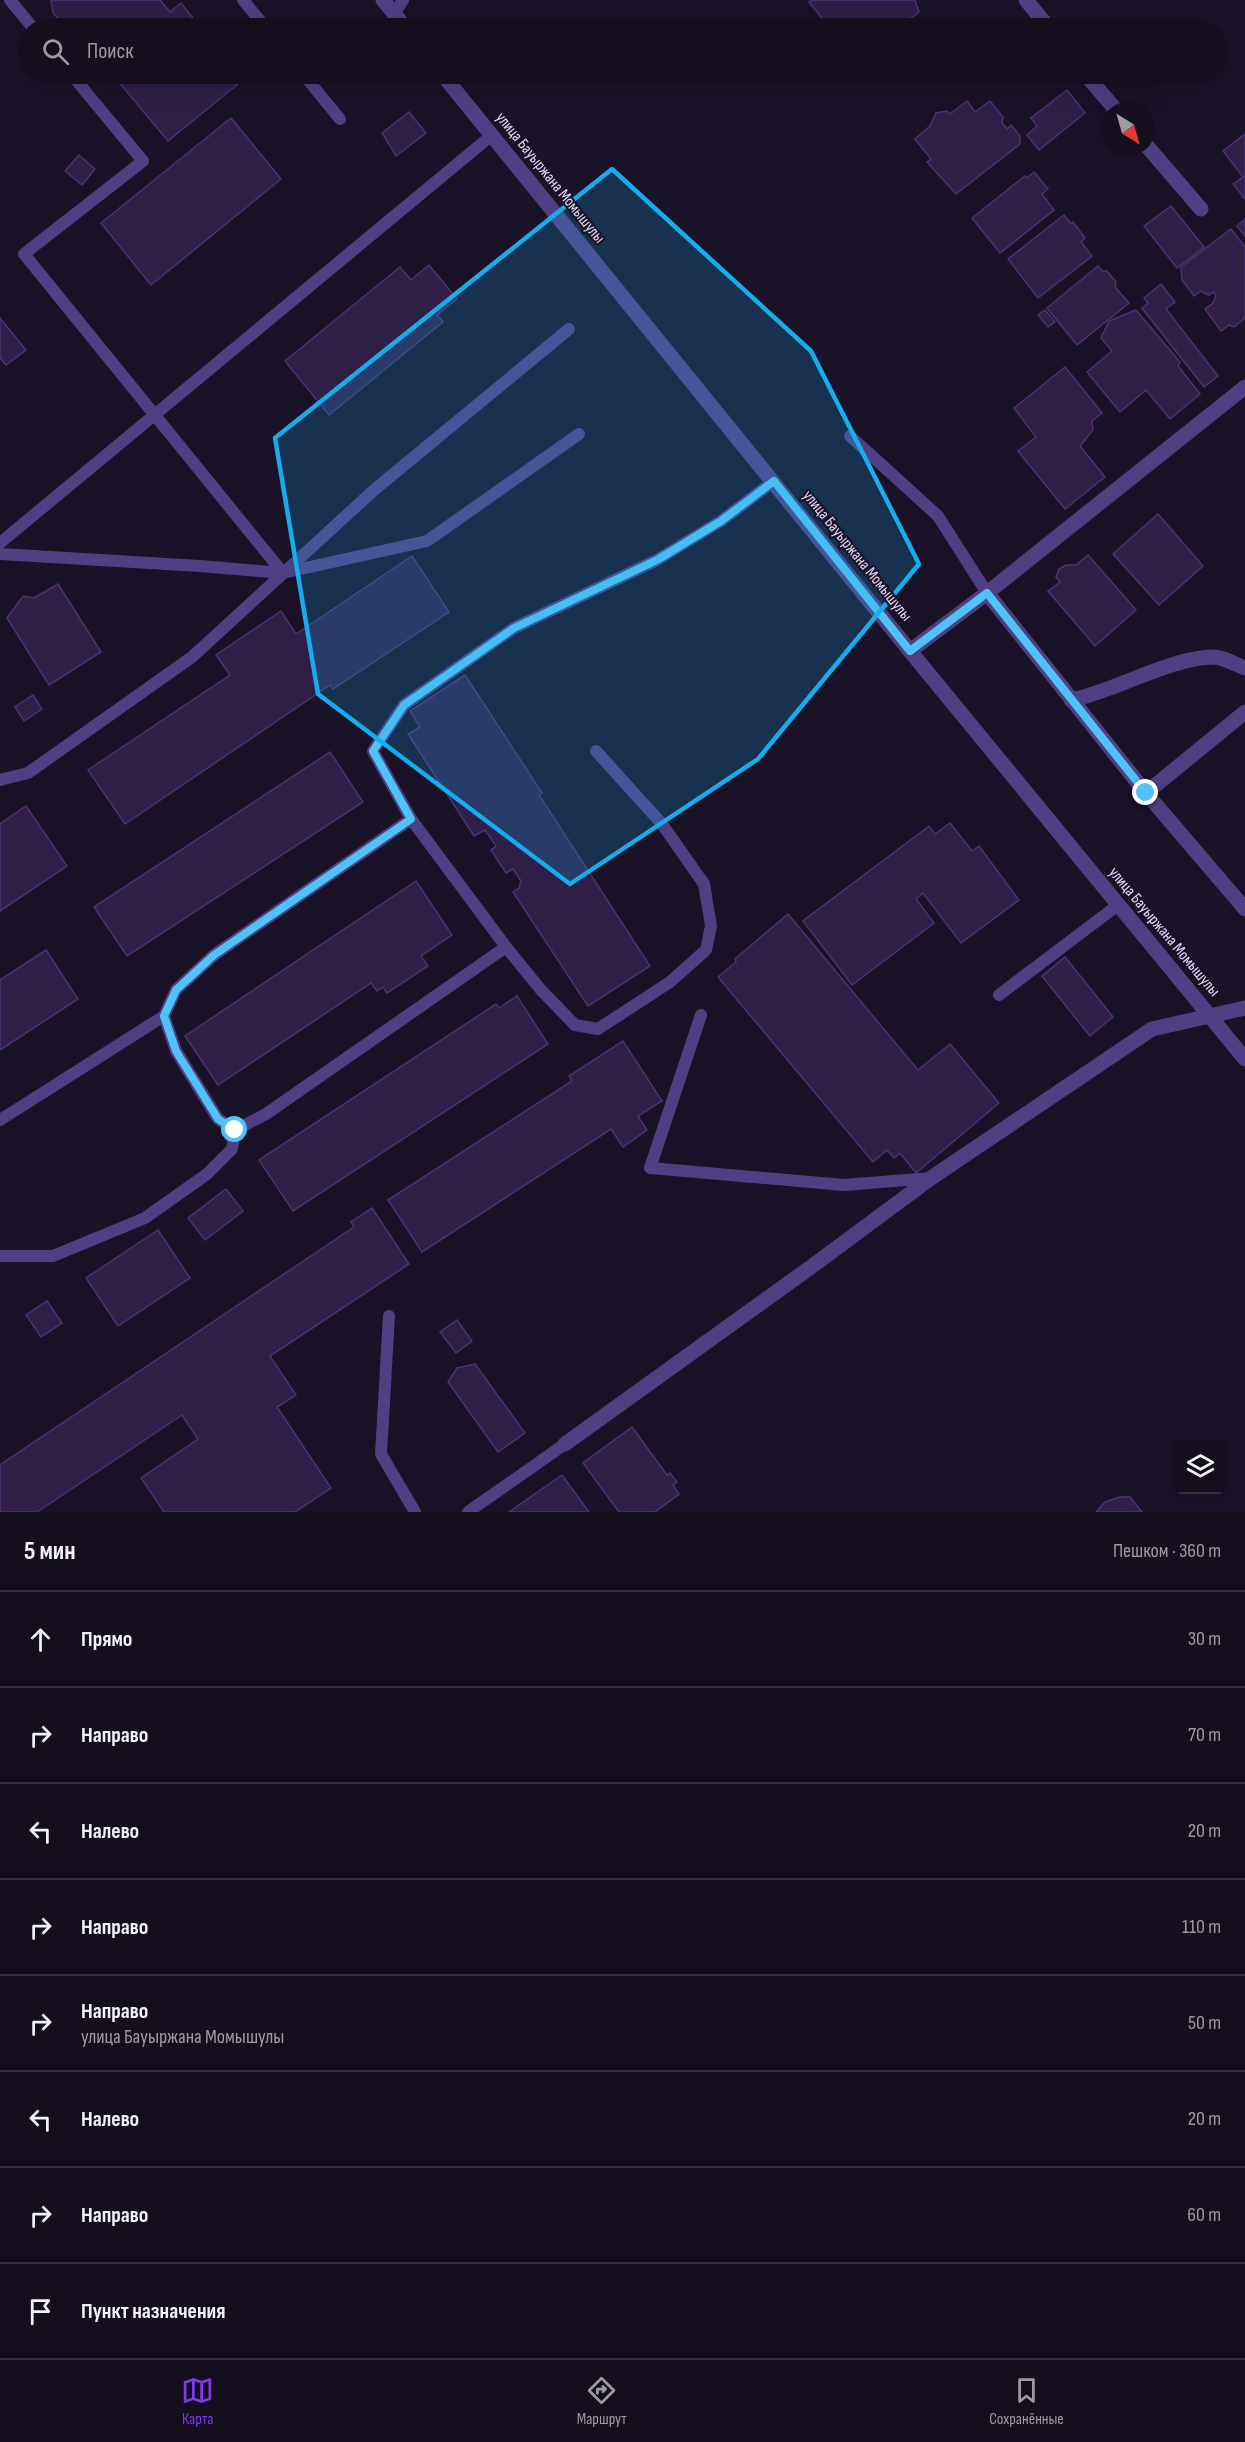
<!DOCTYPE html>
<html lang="ru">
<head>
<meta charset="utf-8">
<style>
	body { margin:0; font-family:"Sofia Sans Condensed",sans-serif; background:#1d1726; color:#f1f3f6 }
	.controls { position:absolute; right:18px; bottom:18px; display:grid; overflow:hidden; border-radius:9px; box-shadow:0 6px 24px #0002 }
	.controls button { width:54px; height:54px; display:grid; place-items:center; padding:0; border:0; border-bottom:2px solid #332e3b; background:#140e1d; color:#f1f3f6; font:30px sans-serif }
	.compass { position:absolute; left:1101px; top:102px; width:54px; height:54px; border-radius:50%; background:#140e1d; box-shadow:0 6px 24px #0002; rotate:143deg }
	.stop { position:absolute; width:18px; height:18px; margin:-14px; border:4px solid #4fc3f7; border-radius:50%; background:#fff }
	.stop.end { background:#4fc3f7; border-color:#fff; box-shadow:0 2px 6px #0008 }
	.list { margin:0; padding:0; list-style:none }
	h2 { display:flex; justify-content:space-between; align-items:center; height:78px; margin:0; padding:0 24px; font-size:26px }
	h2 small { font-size:20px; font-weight:400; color:#9d9ca4 }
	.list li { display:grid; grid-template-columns:39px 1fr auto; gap:18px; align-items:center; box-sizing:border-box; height:96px; padding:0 24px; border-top:2px solid #332e3b }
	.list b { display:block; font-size:22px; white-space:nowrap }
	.list p { margin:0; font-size:20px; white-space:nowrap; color:#9d9ca4 }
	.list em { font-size:20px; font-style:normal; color:#9d9ca4 }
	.icon { flex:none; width:33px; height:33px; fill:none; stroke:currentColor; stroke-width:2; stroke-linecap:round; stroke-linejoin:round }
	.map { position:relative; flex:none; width:1245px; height:1512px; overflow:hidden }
	.search { position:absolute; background:#140e1d; box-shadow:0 6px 24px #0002; left:18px; right:18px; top:18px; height:66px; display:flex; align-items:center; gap:15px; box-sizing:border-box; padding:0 21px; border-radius:33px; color:#9d9ca4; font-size:22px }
	.sheet { height:846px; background:#140e1d }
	nav { display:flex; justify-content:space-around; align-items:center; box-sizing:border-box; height:84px; border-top:2px solid #332e3b; background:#140e1d; font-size:16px; color:#9d9ca4 }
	nav a { display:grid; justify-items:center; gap:3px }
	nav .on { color:#7c3aed }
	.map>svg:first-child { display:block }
	.building { fill:#2f1f47; stroke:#4b3371; stroke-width:1.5 }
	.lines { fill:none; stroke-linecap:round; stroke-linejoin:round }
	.service { stroke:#504083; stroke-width:12 }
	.minor { stroke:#504083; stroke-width:15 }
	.tertiary { stroke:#504083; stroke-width:15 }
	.route { stroke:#4fc3f7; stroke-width:8 }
	.marked { fill:#15adee; fill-opacity:0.2; stroke:#15adee; stroke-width:4.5; stroke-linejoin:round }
	.labels { text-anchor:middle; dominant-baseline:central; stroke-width:4.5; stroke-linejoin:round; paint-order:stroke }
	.street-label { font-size:16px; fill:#e5dbfc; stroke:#1a1227 }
</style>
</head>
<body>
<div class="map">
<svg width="1245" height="1512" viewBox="0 0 1245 1512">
	<rect width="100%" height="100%" fill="#1a1227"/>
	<g class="building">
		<polygon points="51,0 160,0 170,12 181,3 201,28 73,28 69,20 59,19 53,13"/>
		<polygon points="812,0 915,0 919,12 898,28 830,28 809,2"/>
		<polygon points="112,74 238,74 243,80 168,141"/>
		<polygon points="1067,90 1085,113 1039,150 1027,135 1037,126 1031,118"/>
		<polygon points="967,101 975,112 990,101 1003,117 1002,123 1007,129 1011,125 1020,136 1020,144 956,194 927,162 931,159 915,139 930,126 936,113 947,111 950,114"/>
		<polygon points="409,112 426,133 396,156 382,133"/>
		<polygon points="231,118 281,179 151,285 101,223"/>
		<polygon points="1245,134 1245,199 1233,184 1243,177 1223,151"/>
		<polygon points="79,155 95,169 82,185 65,171"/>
		<polygon points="1034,172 1048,189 1042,194 1054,210 1000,253 972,218 1025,176 1027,178"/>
		<polygon points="1171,206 1204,247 1177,268 1144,226"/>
		<polygon points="1064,215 1071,224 1073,222 1085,238 1081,242 1092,256 1038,298 1008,259"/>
		<polygon points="1245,219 1245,236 1237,226"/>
		<polygon points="1231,229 1245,247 1245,318 1234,327 1229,325 1221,331 1205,309 1213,303 1216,295 1213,292 1209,295 1201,291 1194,296 1182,280 1181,267"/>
		<polygon points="429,265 457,299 437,315 443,322 329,415 285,361 400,267 411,280"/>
		<polygon points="1098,266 1102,271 1107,271 1116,282 1115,287 1129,303 1077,345 1047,308"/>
		<polygon points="1161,284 1175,302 1166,309 1218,376 1204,387 1142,308 1148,303 1144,298"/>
		<polygon points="1045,310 1055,322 1048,327 1038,315"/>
		<polygon points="1136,310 1180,362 1178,366 1200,394 1170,419 1146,390 1120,412 1087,372 1112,351 1101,338 1109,321"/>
		<polygon points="0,318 26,350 6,365 0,358"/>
		<polygon points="1065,367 1102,413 1092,421 1093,430 1080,446 1105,477 1065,509 1018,451 1036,437 1014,408"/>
		<polygon points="1158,514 1203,566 1159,605 1113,554"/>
		<polygon points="1088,555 1136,610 1095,646 1048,591 1060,582 1056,577 1059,569 1066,565 1076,565"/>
		<polygon points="412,556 449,612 333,689 330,685 125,824 88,770 230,675 216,655 281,611 296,634"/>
		<polygon points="58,584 101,652 49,685 7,618 23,596 34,598"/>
		<polygon points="465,675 542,793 539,795 650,966 588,1006 513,892 519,888 521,881 513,869 506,873 491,850 496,846 485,830 474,836 408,734 420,727 410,711"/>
		<polygon points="33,695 42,709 24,721 15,707"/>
		<polygon points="330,752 363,802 127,956 94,907"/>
		<polygon points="26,806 67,866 0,911 0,824"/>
		<polygon points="950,823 972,851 979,846 1019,900 961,943 923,893 916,899 934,923 852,985 803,921 929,826 935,834"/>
		<polygon points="416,881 452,935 421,956 428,966 387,993 383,987 377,991 371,983 218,1085 185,1036"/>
		<polygon points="788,914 918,1070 950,1044 999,1103 916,1173 900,1153 894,1158 887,1150 873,1162 718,977 736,962 735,959"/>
		<polygon points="46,950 78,999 0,1050 0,980"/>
		<polygon points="1065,957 1113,1017 1090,1036 1042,976"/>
		<polygon points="517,996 548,1044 293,1211 259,1160 496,1004 499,1008"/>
		<polygon points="623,1041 662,1101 638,1116 647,1130 623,1147 611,1129 422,1252 388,1200 572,1081 569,1076"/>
		<polygon points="226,1189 243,1211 205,1240 188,1218"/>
		<polygon points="372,1208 409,1264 270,1356 296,1395 277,1407 331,1488 295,1512 164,1512 141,1478 198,1439 182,1415 37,1512 0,1512 0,1465 354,1227 351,1222"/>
		<polygon points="158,1230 190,1278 118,1326 86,1278"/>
		<polygon points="47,1301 62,1323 41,1337 26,1315"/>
		<polygon points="457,1320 472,1341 456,1353 440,1332"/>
		<polygon points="475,1364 525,1433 498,1452 448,1382 457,1368"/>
		<polygon points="632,1427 667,1475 670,1473 677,1482 673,1485 679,1494 655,1512 619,1512 583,1463"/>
		<polygon points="562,1475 589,1512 509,1512"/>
		<polygon points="1120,1497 1130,1497 1142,1512 1096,1512 1105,1502"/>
	</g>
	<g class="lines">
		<g class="service">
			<polyline points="10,0 33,28"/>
			<polyline points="243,0 266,28"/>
			<polyline points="394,14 403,0"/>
			<polyline points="71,74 143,161 24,254 283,573"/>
			<polyline points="303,74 340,119"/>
			<polyline points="850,436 938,516 987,593"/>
			<polyline points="0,543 492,135"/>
			<polyline points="0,554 200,566 283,573 427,541 579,434"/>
			<polyline points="596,751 662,824 704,884 711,926 706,950 670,982 598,1029 575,1025 541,990 506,947 411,819 373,751 404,705 514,628 657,560 721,521 774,481"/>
			<polyline points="0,780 28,773 192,657 374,490 569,329"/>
			<polyline points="999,995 1118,905"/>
			<polyline points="701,1015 650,1168 844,1185 931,1178"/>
			<polyline points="0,1120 164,1016"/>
			<polyline points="235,1130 218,1119 176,1051 164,1016 176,990 214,955 411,819"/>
			<polyline points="235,1130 266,1114 506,947"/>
			<polyline points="0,1256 53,1256 145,1218 207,1174 232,1149 235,1130"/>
			<polyline points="389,1316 381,1454 415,1512"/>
			<polyline points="468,1512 565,1444"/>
		</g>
		<g class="minor">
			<polyline points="1026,0 1049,28"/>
			<polyline points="1085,74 1117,111"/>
			<polyline points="1146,145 1201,209"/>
			<polyline points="987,593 1146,793 1245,909"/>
			<polyline points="910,651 987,593 1245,387"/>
			<path d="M 1071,700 C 1116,691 1171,657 1214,657 C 1224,657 1236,665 1245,668"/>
			<polyline points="1146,793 1245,712"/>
			<polyline points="565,1444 811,1267 931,1178 1152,1029 1245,1008"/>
		</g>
		<g class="tertiary">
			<polyline points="383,0 406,28"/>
			<polyline points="442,74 910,651 1245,1059"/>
		</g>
	</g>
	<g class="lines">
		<polyline class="route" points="235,1130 218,1119 176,1051 164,1016 176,990 214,955 411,819 373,751 404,705 514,628 657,560 721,521 774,481 910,651 987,593 1146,793"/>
	</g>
	<path class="marked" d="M 612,169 L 811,351 L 919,564 L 758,759 L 570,884 L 318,694 L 275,438 Z"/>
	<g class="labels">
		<g class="street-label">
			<text transform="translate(550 178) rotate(51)">улица Бауыржана Момышулы</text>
			<text transform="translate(857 556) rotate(51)">улица Бауыржана Момышулы</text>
			<text transform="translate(1164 932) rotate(50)">улица Бауыржана Момышулы</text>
		</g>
	</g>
</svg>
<div class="controls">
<button><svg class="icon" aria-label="layers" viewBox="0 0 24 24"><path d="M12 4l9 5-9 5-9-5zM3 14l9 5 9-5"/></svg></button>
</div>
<svg class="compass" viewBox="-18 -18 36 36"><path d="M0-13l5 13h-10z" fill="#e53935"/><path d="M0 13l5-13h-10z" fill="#9d9ca4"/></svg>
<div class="stop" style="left:235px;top:1130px"></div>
<div class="stop end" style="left:1146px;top:793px"></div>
<div class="search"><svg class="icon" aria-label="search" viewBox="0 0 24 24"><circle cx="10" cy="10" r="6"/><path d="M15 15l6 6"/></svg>Поиск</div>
</div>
<section class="sheet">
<h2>5 мин<small>Пешком · 360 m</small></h2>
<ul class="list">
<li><svg class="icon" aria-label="ahead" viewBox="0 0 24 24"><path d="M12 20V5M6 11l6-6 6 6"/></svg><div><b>Прямо</b></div><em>30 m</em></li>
<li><svg class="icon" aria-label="right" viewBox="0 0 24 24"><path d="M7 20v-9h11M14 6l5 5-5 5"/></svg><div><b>Направо</b></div><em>70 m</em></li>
<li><svg class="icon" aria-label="left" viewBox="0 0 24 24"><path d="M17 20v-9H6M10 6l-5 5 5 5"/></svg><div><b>Налево</b></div><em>20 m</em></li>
<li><svg class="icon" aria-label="right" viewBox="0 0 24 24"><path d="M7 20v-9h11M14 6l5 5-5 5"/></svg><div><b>Направо</b></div><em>110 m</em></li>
<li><svg class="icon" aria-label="right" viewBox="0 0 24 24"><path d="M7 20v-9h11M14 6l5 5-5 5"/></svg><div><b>Направо</b><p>улица Бауыржана Момышулы</p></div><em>50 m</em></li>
<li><svg class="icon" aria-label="left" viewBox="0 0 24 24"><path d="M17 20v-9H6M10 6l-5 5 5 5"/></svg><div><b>Налево</b></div><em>20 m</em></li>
<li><svg class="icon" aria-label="right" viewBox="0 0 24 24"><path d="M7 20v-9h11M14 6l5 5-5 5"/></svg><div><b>Направо</b></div><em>60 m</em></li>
<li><svg class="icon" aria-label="arrive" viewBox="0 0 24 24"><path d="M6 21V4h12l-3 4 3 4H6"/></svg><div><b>Пункт назначения</b></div></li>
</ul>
</section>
<nav>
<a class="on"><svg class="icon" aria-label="map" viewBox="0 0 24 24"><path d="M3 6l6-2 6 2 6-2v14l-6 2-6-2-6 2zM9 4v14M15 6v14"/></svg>Карта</a>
<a><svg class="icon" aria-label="directions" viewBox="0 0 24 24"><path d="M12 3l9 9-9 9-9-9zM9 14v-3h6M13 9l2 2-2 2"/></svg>Маршрут</a>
<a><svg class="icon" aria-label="saved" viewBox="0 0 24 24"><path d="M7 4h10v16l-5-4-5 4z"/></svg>Сохранённые</a>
</nav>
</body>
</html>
